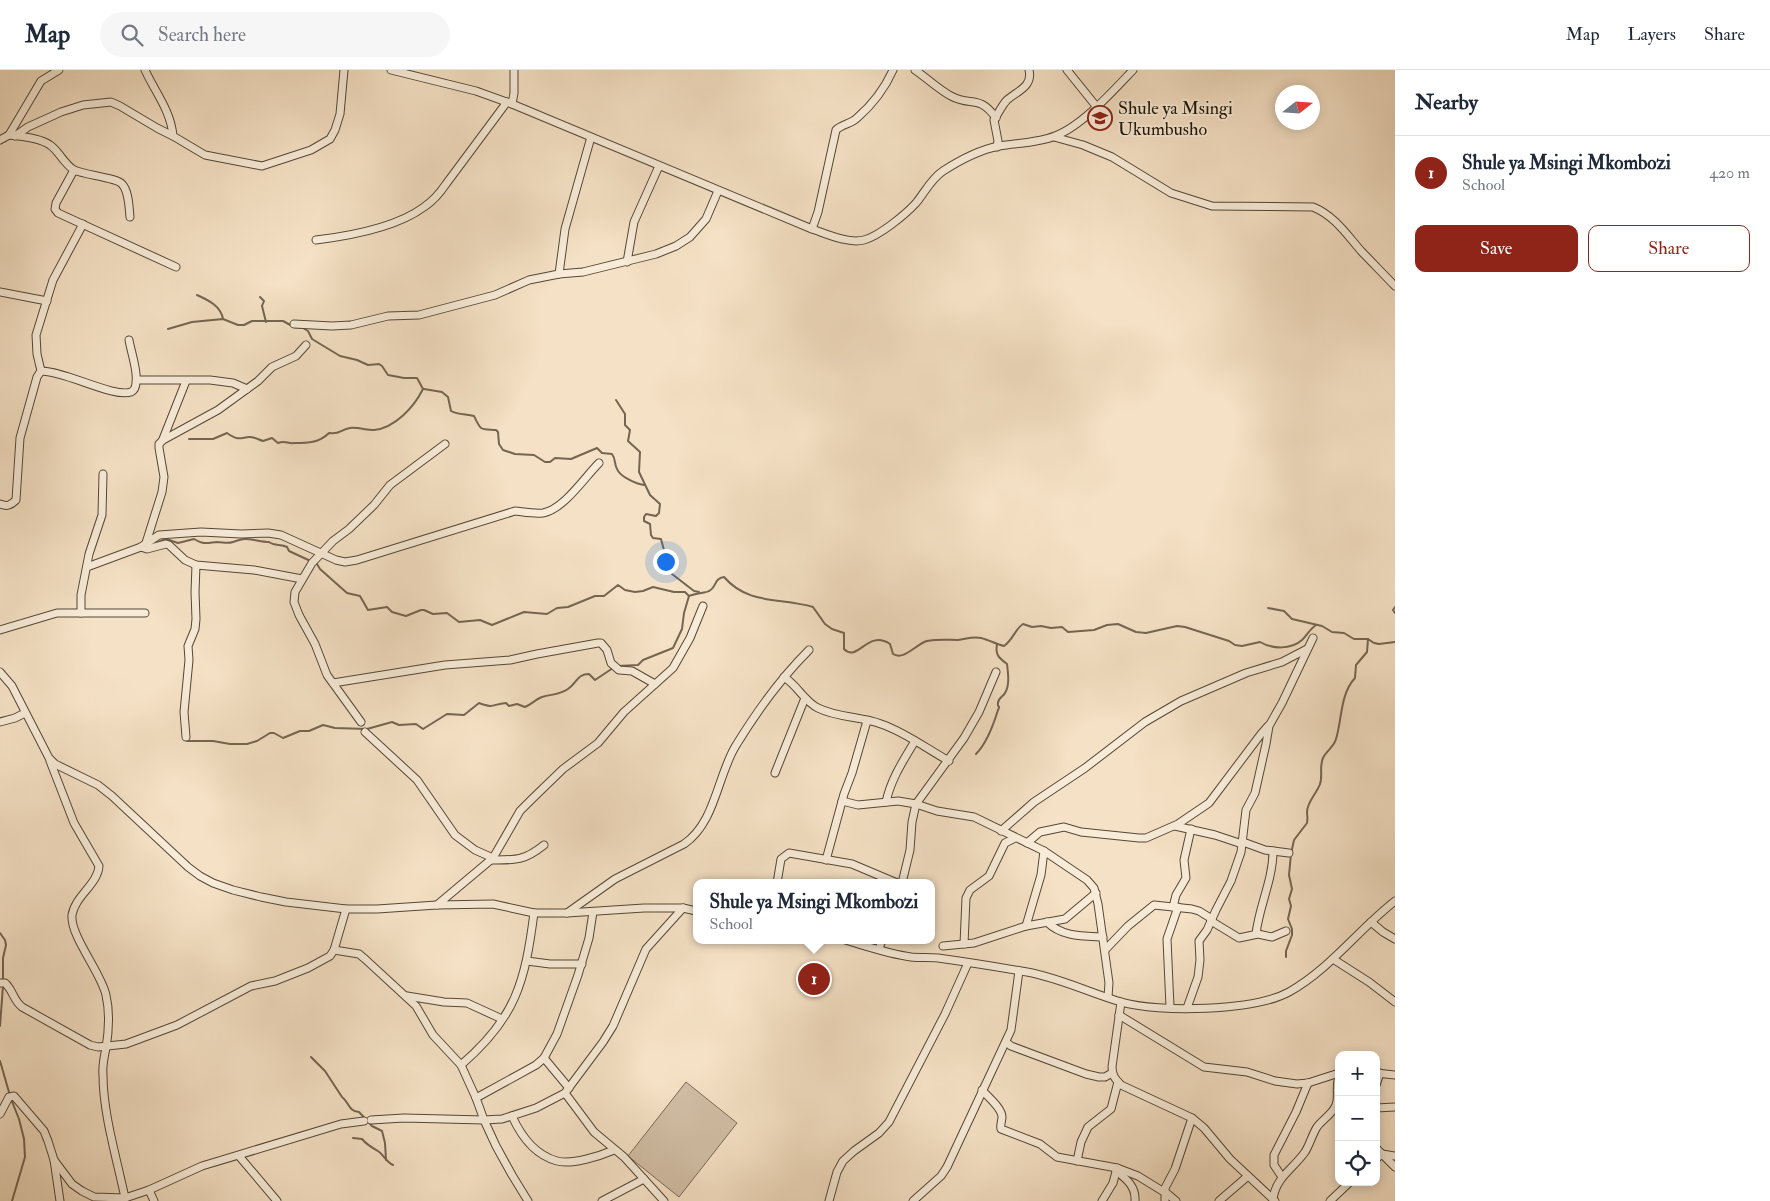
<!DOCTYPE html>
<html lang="en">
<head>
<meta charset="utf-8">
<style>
	body { margin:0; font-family:"IM FELL Double Pica",serif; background:#f6f6f7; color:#1f2937 }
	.controls { position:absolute; right:15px; bottom:15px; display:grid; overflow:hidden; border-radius:10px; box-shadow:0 2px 12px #0003 }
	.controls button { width:45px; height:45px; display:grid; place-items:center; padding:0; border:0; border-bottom:1px solid #e0e1e3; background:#fff; color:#1f2937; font:25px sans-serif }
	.compass { position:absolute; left:1275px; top:15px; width:45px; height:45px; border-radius:50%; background:#fff; box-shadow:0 2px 12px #0003; rotate:73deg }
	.you { position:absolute; left:665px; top:491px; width:18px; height:18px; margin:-12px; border:4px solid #fff; border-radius:50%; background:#1a73e8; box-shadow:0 0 0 8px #1a73e833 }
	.badge { display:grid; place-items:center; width:32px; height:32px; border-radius:50%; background:#8f2418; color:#fff; font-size:16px; font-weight:700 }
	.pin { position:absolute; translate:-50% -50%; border:2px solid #fff; box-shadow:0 1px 5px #0006 }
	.popup { position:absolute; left:693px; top:809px; width:242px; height:65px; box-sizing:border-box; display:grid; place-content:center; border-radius:10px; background:#fff; filter:drop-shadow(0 1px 4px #0005); font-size:16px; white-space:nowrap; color:#747a83 }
	.popup b { font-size:19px; color:#1f2937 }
	.popup::after { content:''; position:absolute; left:50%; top:100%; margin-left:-10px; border:10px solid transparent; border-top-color:#fff }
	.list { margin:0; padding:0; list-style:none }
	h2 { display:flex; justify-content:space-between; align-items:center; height:65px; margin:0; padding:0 20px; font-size:21px }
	h2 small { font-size:16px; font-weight:400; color:#747a83 }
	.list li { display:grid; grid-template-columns:32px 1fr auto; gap:15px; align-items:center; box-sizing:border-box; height:75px; padding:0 20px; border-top:1px solid #e0e1e3 }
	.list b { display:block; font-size:19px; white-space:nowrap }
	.list p { margin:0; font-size:16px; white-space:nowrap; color:#747a83 }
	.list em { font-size:16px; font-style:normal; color:#747a83 }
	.actions { display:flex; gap:10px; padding:15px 20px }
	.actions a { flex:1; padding:11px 0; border:1px solid #8f2418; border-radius:10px; text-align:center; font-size:18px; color:#8f2418 }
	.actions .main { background:#8f2418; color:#fff }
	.icon { flex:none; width:28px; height:28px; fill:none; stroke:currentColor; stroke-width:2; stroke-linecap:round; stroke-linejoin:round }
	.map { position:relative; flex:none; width:1395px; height:1131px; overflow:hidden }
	header { display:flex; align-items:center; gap:30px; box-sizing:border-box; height:70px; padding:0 25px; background:#fff; border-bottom:1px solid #e0e1e3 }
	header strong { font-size:24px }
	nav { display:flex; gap:28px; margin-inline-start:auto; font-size:18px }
	.search { width:350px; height:45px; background:#f6f6f7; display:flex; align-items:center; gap:12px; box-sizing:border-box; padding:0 18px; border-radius:28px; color:#747a83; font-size:19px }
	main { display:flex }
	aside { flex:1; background:#fff }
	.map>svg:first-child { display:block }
	.pitch { fill:#d1bea5; stroke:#786956 }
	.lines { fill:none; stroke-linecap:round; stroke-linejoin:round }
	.stream { stroke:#746552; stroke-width:2 }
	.minor-casing { stroke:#544736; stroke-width:9 }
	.minor { stroke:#f8ecd9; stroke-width:7 }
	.labels { text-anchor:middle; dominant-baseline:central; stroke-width:4; stroke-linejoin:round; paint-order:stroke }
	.poi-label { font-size:18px; fill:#1f1407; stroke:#f8ecd9; text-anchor:start }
</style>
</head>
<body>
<header>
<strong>Map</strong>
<div class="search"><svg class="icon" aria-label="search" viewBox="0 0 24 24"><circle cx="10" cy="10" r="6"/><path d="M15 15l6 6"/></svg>Search here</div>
<nav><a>Map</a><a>Layers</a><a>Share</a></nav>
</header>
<main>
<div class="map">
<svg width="1395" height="1131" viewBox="0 0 1395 1131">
	<rect width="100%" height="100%" fill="#f5e1c5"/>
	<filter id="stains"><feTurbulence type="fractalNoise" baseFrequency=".004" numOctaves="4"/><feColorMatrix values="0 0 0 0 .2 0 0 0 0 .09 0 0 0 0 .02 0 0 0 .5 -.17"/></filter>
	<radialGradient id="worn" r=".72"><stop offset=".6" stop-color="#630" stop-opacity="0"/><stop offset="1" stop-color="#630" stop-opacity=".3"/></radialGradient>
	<polygon class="pitch" points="686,1012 737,1053 679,1127 628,1086"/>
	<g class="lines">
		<g class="stream">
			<path d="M 197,225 C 208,230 221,236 223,249"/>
			<polyline points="260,227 264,231 262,236 266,252"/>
			<polyline points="168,259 192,252 223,249 238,255 244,255 252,251 283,251 294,257 303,258 308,261 312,269 340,286 357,290 368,295 379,294 382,296 388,305 404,308 417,308 423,319"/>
			<path d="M 424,319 L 442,322 L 448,327 L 451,341 C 458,345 466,344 474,346 C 481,361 480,359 496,360 L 498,362 L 499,374 L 503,380 L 515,384 L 534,385 L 545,392 L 550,392 L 555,388 L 571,389 L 597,378 L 602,383 L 612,384 C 616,389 614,394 617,399 C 620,407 637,414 644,415"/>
			<polyline points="616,330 625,344 625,355 630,360 628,371 640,382 639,402 650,425 660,434 659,443 656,446 646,444 644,447 644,451 650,454 651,465 653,468 661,469 669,499 672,504 694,521 699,522"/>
			<path d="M 189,369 L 213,369 L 227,363 C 242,374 243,364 255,368 C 258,369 260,370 263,371 L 272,368 L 278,373 C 285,370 288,374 294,373 C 308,373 319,373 329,363 C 340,365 341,359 350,358 C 358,357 366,360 374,360 C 395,358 414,337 423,319"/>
			<path d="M 156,473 L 166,469 L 178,473 L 194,469 C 204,475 207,473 217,472 C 223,472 227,474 233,472 C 237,471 240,469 245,469 C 253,469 261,472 269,472 C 274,476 281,474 287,477 L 289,481 L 317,494 L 320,499 L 347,523 L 360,526 L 368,540 L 387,537 L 392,542 L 406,546 L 421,540 L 424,540 L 433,544 L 447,543 L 459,552 L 480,550 L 492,555 L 524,542 L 547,544 L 557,538 L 568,537 L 595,526 L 604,526 L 618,515 L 625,520 L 635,522 L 643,521 L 653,517 L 674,522 L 685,522 L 689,526"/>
			<polyline points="1395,537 1393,540 1395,543"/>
			<polyline points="1268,538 1284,541 1292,549 1322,556 1332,562 1344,563 1354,569 1368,569 1374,573 1379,574 1395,572"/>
			<path d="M 618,596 L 638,595 L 643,590 L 673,578 L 682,559 L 684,543 L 689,526 C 696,523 706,523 709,521 C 717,517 714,508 724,507 C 743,529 766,529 794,533 C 800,534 807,535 813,537 L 825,554 L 832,559 L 844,563 L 844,579 C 858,593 867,559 890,574 L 893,584 C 904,591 916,574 927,571 C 938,569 947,570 958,570 C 966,569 973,566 981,568 C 989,570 996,574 1004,576 C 1013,570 1015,559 1023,554 L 1032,557 L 1041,556 L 1051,558 L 1062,557 L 1068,562 L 1094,560 L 1107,555 L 1118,554 L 1136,562 L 1146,563 L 1177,556 L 1185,557 L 1229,571 L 1235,575 L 1242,576 L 1260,572 C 1272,579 1291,580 1302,570 C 1307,565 1310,559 1316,555"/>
			<path d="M 187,671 L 213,671 L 230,674 L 247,674 L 257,671 L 270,663 L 274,663 L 283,668 L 300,661 L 309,661 L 323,655 L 335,658 L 367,659 L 392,652 L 399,655 L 416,654 L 423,659 L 447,644 L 464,645 L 479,633 C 495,639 492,634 506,633 L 509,636 L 517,634 L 525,637 C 532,634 536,629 542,627 C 552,624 559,625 568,619 C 577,613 577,604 589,604 L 595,610 L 613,598"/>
			<path d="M 976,684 C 986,674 994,653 998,640 C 1001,634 997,639 998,633 C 998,628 1003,627 1005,623 C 1010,615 1008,603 1007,594 C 999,588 995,585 997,574"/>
			<polyline points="0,863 5,870 6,875 3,888 3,911"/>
			<path d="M 1286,887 L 1286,881 L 1292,865 L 1292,859 L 1288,849 L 1291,836 L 1289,829 L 1292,819 L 1289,805 L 1291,784 L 1294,770 L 1307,753 C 1308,748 1307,746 1307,742 C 1307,732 1317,723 1320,714 C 1323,706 1319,697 1323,688 C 1326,681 1334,677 1336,669 C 1342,650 1340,624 1355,608 L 1356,595 L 1367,582 L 1368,569"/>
			<polyline points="0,956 3,916"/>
			<path d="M 311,987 L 325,1001 L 342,1027 C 349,1032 348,1041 359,1042 L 372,1056 L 382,1061 L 385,1073 L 386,1090"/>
			<polyline points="0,991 11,1029 19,1049 24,1069 25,1087 12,1131"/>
			<path d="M 353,1068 L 362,1069 C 367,1075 371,1077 378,1081 C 384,1085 386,1092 393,1095"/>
		</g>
		<defs>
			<g id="minor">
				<path d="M 145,0 C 155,22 171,41 173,66"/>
				<path d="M 391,0 L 476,21 L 512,34 L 812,159 C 827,164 848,174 864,170 C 879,166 905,145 916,133 C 925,122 931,109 943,101 C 960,90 979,80 999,76 C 1017,73 1038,73 1055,66 C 1082,56 1113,21 1133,0"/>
				<path d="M 915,0 C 927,8 938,19 951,26 C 971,37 979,24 996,48"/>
				<polyline points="1067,0 1096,36"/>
				<polyline points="512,34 514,23 514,0"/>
				<path d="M 9,65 C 21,66 40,68 50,75 C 59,81 64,94 74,100 C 85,105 117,108 122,114 C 129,121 129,138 130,147"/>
				<polyline points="15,66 28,57 61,42 83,35 111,32 120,36 157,58 173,66 205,85 262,96 311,80 330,69 335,60 340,44 344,0"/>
				<path d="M 1054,67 L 1083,75 L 1112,87 L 1171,123 L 1212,136 L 1313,137 C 1335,146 1347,165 1362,182 C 1373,193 1384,205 1395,216"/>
				<polyline points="0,70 9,65 41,11 59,0"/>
				<path d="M 997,77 L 998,71 L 994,50 C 998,44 1002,35 1007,30 C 1017,21 1033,17 1029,0"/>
				<polyline points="74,100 56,133 55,139 58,143 176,197"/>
				<path d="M 812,159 L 818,142 L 836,60 C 842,54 851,54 857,48 C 872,35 885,18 893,0"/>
				<path d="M 316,170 C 349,166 397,157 424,137 C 433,131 440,123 446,114 L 507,32"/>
				<polyline points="627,192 634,152 659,96"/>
				<polyline points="559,204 565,159 591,67"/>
				<polyline points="0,222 47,231"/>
				<polyline points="294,254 332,256 351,255 388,246 419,245 495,225 529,210 559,204 583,202 656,184 676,176 690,167 706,149 718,121"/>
				<polyline points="41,301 37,284 36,265 53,210 83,154"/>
				<polyline points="137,310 210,310 233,313 247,319"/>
				<polyline points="163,369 186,311"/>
				<path d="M 0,434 C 7,437 11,435 16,430 L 20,368 L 37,307 L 41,301 C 65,301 114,328 131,322 C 135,320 136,316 136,312 C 138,301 131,282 129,270"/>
				<polyline points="145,476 162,422 164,407 159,378 159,374 163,370 218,340 258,311 272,297 296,286 306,275"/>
				<polyline points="141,477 147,479 166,474 169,475 185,490 196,495 254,500 302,509"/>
				<path d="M 87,497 L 141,477 L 159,465 L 201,462 L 241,464 L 268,463 L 281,465 L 336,490 L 345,492 L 357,490 L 515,441 C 524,442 534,444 543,443 C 564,439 584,408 599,393"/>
				<polyline points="81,543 81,525 89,484 102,445 103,404"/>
				<polyline points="0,560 57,543 145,543"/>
				<polyline points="0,602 12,616 49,688 55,694 98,715 112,726 188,797 200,806 213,813 233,820 261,827 286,832 346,839 377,839 437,835 493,834 534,843 567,843 644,838 683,838 696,841"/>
				<path d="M 784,607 C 798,616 804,631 818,638 C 838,648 860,646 881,654 C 905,662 927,679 949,691"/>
				<polyline points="333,613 445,595 510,590 537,584 598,573 601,573 607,580 611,593 619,600 632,601 655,614"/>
				<polyline points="0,652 15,648 25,643"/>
				<polyline points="361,652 327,605 315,574 299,545 294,532 295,522 312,493 333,471 349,459 374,435 390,415 445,374"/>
				<polyline points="365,662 417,710 455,765 475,780 493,788"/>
				<polyline points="186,667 184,642 189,590 188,576 195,559 196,549 195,522 196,495"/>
				<path d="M 50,691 L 74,753 L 99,796 C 98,814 75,826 72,845 C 70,866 101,902 106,925 C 110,943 109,960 106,978 C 104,987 102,996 103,1005 C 103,1044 117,1089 125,1128"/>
				<polyline points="775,703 805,628"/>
				<polyline points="842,731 858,735 898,731 916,734 937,741 974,747 1044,781 1087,810 1094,818 1098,834 1109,913 1108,927"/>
				<path d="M 886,732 C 891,709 903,691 915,671"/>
				<polyline points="1175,756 1215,765 1242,774"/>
				<polyline points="1001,761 1034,732 1085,698 1145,652 1181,631 1246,603 1282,592 1307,579"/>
				<polyline points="1243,772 1265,780 1289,783"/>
				<polyline points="1027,773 1040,762 1064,757 1081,762 1139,768 1146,768 1178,754 1209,733 1261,664 1268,656"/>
				<path d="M 491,790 C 516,790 524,791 544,775"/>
				<polyline points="826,790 844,724 852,703 867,651"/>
				<polyline points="777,813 781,789 789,783 852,794 897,813"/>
				<polyline points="902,813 910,780 912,752 916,734 964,668 979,642 996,602"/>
				<polyline points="437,835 493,788 520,741 532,729 563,699 598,673 624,642 673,598 690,568 703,536"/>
				<polyline points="1173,837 1176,825 1186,808 1184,790 1191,759"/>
				<path d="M 567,843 L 615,809 L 684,774 C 715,753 717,708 735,677 C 755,644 782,607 809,580"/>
				<polyline points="1211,851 1239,868 1258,864 1272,867 1286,861"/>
				<path d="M 1047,852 C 1062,867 1083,866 1103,867"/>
				<polyline points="1371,852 1383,862 1395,869"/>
				<polyline points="1026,856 1041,805 1044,781"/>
				<path d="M 1256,864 C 1259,836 1273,810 1273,781"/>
				<path d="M 845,870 C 866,876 889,884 911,887 C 920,888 929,887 938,888 C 967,892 998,897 1027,902 C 1060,908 1090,923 1121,932 C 1159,943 1254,941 1289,922 C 1330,899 1358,860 1395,831"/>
				<polyline points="964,874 966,828 970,820 989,806 1005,773 1015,768"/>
				<polyline points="943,876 974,873 1026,856 1065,849 1096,823"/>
				<polyline points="879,879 882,870"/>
				<polyline points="334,880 359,884 365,889 416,936 433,965 461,995 476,1028 484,1050 496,1076 512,1105 528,1131"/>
				<polyline points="1105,880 1128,856 1154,835 1192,839 1199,841 1212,849"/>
				<polyline points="1333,889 1369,912 1395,932"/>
				<polyline points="527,891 550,894 582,894"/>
				<path d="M 0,913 L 5,913 C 13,920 13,930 22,937 L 90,975 L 98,977 L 126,974 L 177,955 L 251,916 L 275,911 L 308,898 L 330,886 L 334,880 L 346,839"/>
				<polyline points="407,926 444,932 467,933 502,949"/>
				<path d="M 1121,932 L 1112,997 C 1112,1005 1115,1009 1121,1015 L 1192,1048 L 1204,1058 L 1230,1089 L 1275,1131"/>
				<polyline points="1170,937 1167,869 1178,837"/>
				<polyline points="1187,938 1198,907 1200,890 1199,871 1207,860 1216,840 1231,811 1241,782 1246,740 1255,723 1266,674 1269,656 1282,633 1313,568"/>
				<polyline points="1119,945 1204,997 1247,1002 1275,1011 1297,1014 1308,1013 1339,1003"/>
				<polyline points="1006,972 1011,976 1086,1004 1099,1007 1105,1007 1112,1003"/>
				<polyline points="544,988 569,1018"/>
				<path d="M 461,995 C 516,948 525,912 534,843"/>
				<polyline points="1376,1003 1395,1005"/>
				<polyline points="1376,1015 1380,1003"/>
				<path d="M 982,1020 C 987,1026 1002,1038 1002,1047 C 1002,1051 1000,1054 1001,1059 L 1040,1074 L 1057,1087 L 1117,1098 L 1138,1106 L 1164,1122"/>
				<polyline points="565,1023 594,1062 624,1087 664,1131"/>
				<polyline points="476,1028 536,995 544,988 557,964 578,905 589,868 593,842"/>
				<polyline points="1376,1038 1395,1037"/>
				<polyline points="0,1044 9,1027 14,1026 44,1061 48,1071 54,1090 60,1131"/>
				<path d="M 512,1046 C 521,1066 535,1085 557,1091 C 572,1095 600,1086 614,1080"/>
				<polyline points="371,1050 404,1048 484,1050 502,1049 536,1038 565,1023 603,972 613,956 646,879 683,838"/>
				<polyline points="1376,1078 1395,1097"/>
				<polyline points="239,1086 277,1131"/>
				<polyline points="1376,1089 1382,1084 1395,1086"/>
				<polyline points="54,1090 72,1114 82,1121 94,1127 125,1128 149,1120 202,1096 341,1054 364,1051"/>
				<polyline points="1077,1091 1081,1072 1088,1057 1111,1039 1118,1012"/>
				<path d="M 1116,1101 C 1127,1109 1136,1117 1135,1131"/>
				<polyline points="1282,1107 1274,1095 1274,1085 1296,1042 1308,1013"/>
				<polyline points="149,1120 154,1131"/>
				<polyline points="1164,1121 1176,1131"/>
				<path d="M 1273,1129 C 1276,1107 1293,1099 1305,1082 C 1310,1074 1312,1065 1317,1057 C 1322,1050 1331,1045 1335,1037 C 1340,1029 1335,1018 1339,1007"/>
				<polyline points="602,1131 644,1109"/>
				<polyline points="829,1131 837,1102 843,1091 854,1081 879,1063 889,1052 945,944 968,893"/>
				<polyline points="913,1131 941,1106 947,1097 1011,960 1019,901"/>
				<polyline points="1102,1131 1113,1113 1117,1098"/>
				<polyline points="1165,1131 1165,1118 1175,1099 1192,1048"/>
				<polyline points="1219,1131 1248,1106"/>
				<polyline points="1330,1131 1350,1112"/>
			</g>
		</defs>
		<use href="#minor" class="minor-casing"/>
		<use href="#minor" class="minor"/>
	</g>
	<defs>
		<symbol id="school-ring" viewBox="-11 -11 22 22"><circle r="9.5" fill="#f8ecd9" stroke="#8f2418" stroke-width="1.5"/><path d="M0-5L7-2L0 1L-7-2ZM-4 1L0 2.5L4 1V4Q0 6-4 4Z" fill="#8f2418"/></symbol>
	</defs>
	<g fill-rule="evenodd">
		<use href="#school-ring" x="1086" y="34" width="28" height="28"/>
	</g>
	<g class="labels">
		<g class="poi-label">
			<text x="1118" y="38">Shule ya Msingi<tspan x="1118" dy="21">Ukumbusho</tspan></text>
		</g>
	</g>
	<rect width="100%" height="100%" filter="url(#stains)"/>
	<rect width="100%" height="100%" fill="url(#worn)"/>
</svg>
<div class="controls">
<button>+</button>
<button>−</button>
<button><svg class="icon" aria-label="locate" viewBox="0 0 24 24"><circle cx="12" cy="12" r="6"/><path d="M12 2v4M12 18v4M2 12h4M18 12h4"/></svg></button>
</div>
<svg class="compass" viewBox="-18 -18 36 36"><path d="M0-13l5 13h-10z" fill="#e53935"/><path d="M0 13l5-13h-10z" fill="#747a83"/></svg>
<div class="you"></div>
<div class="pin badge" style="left:814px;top:909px">1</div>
<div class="popup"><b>Shule ya Msingi Mkombozi</b>School</div>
</div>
<aside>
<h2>Nearby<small></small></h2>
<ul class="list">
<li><span class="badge">1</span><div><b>Shule ya Msingi Mkombozi</b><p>School</p></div><em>420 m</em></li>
</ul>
<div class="actions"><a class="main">Save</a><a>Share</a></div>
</aside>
</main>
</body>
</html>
